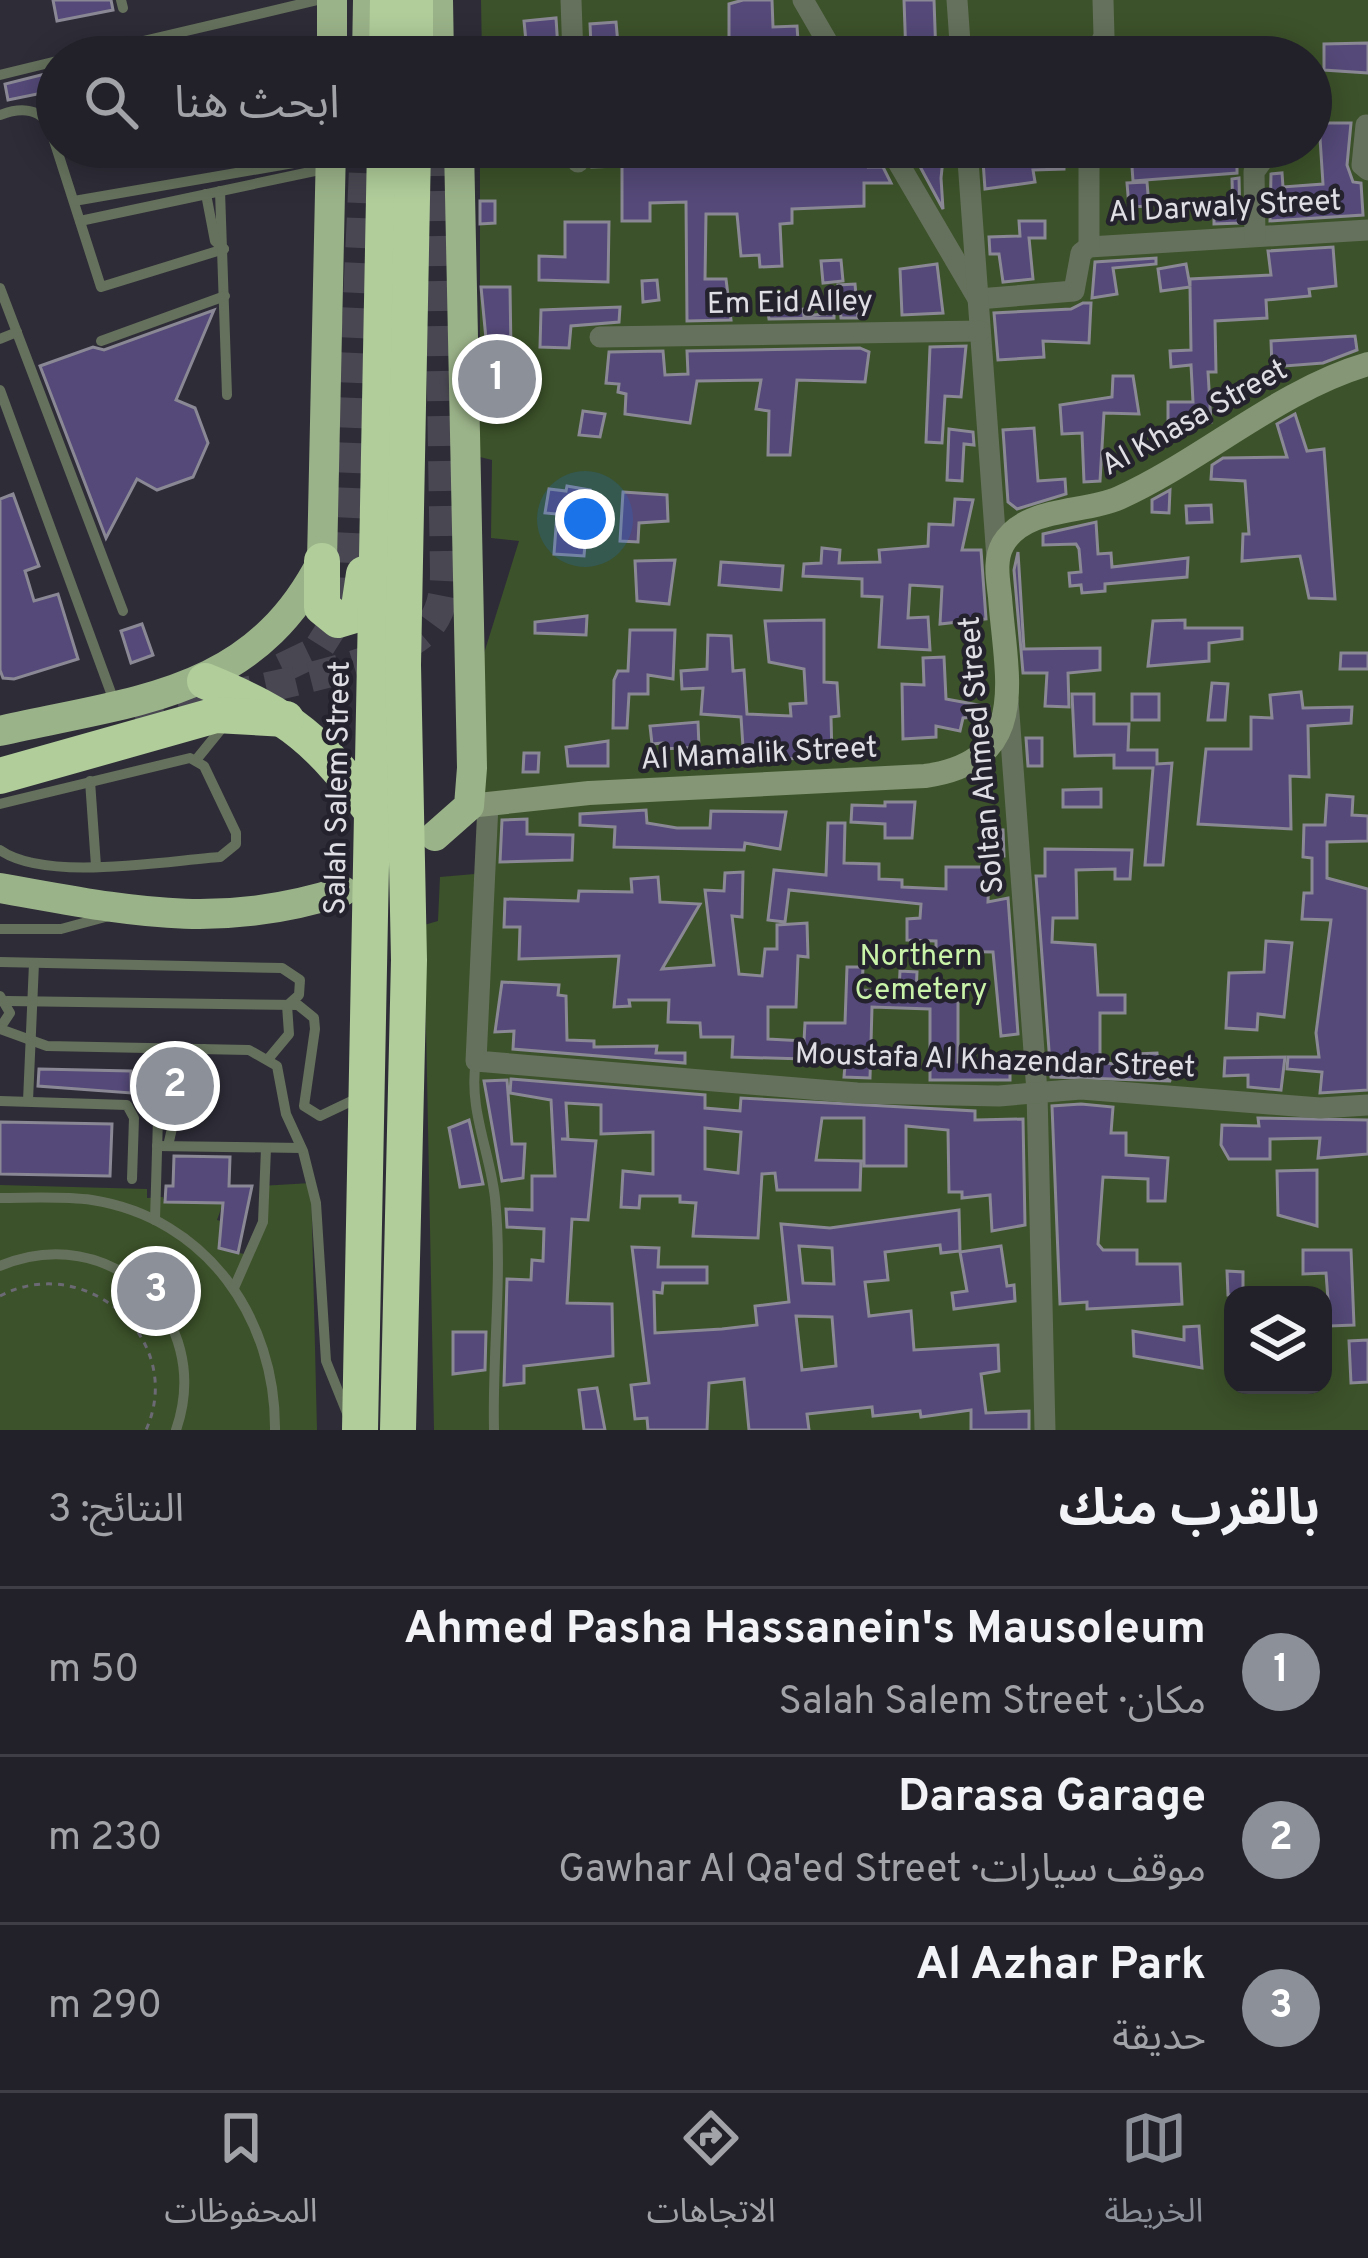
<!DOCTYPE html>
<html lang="ar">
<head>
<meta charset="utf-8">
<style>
	body { margin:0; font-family:Overpass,"Noto Sans Arabic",sans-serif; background:#2a2931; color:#f1f3f6; direction:rtl }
	.controls { position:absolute; right:36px; bottom:36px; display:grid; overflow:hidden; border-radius:24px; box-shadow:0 6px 30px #0003 }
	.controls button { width:108px; height:108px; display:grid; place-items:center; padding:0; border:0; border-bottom:3px solid #3f3e46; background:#222129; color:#f1f3f6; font:60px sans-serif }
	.you { position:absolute; left:585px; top:519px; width:42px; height:42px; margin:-30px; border:9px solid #fff; border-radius:50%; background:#1a73e8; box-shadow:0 0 0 18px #1a73e833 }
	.badge { display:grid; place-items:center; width:78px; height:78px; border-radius:50%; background:#8c9099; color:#fff; font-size:39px; font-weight:700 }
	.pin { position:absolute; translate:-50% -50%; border:6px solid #fff; box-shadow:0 3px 12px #0006 }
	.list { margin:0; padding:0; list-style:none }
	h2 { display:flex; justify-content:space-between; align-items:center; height:156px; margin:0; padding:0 48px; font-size:51px }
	h2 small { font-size:39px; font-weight:400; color:#a2a3a8 }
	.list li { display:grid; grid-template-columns:78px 1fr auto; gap:36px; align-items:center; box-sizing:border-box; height:168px; padding:0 48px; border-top:3px solid #3f3e46 }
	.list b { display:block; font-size:45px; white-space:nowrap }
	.list p { margin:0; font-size:39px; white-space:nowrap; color:#a2a3a8 }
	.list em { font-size:39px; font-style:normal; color:#a2a3a8 }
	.icon { flex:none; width:66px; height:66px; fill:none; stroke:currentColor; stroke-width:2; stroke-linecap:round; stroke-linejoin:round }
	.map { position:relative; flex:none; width:1368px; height:1430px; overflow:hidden; direction:ltr }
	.search { position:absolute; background:#222129; box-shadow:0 6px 30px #0003; left:36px; right:36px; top:36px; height:132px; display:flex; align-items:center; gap:30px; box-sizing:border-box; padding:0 42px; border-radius:66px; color:#a2a3a8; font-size:45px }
	.sheet { height:660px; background:#222129 }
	nav { display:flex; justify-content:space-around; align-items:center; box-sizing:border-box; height:168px; border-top:3px solid #3f3e46; background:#222129; font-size:33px; color:#a2a3a8 }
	nav a { display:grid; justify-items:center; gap:6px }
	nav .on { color:#8c9099 }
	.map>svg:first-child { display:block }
	.green { fill:#3c522a; fill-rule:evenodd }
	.building { fill:#544978; stroke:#8a8894; stroke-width:3; fill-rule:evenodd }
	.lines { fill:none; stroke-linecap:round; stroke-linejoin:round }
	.primary-tunnel { stroke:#494751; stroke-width:30; stroke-dasharray:30 15; stroke-linecap:butt }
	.path { stroke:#6b6973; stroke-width:3; stroke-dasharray:6 6; stroke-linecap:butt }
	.lane { stroke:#65715c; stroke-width:10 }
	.street { stroke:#65715c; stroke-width:21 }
	.secondary { stroke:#849675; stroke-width:24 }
	.primary { stroke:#9bb389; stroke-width:30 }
	.highway { stroke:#b0cd9a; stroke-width:36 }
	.labels { text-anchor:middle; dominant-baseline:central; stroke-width:9; stroke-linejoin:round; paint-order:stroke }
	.street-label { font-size:30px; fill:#e0dee5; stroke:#24222c }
	.park-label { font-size:30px; fill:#c9f3a8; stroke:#24222c }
</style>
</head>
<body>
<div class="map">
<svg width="1368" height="1430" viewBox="0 0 1368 1430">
	<rect width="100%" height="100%" fill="#2e2c37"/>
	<g class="green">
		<path d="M 481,0 L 1368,0 L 1368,1430 L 434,1430 L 424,925 L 438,921 L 440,877 L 486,873 L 481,663 L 519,541 L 491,538 L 492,460 L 480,457 L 480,147 L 1311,147 L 1311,57 L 482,57 ZM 1233,1295 L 1323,1295 L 1323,1385 L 1233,1385 Z"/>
		<polygon points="311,1183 317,1430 0,1430 0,1185 147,1189 147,1198 163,1197 164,1202 223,1203 217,1220 224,1222 219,1248 244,1254 259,1224 260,1186"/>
	</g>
	<g class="building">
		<polygon points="53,0 111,0 113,10 57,21"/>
		<polygon points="743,0 772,0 773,27 797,26 798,41 729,43 729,4"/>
		<polygon points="904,0 934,0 936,57 906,57"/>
		<polygon points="556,18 558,49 527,52 524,21"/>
		<polygon points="616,22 618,44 591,46 590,24"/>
		<polygon points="1013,39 1015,57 976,57 975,43"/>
		<polygon points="1368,43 1368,73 1324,70 1324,44"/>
		<polygon points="57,71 57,90 8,100 5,84"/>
		<polygon points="1319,123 1351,123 1347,165 1353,182 1361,183 1363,215 1270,221 1271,174 1282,173 1283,187 1323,184"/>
		<polygon points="109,147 165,147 166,154 117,164"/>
		<polygon points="593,147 862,151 868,167 883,167 891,183 864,183 864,206 792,209 792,223 780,224 782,266 760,267 759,255 741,256 737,214 706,214 705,279 726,279 731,320 687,321 686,202 650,203 650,221 622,221 622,166 592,167"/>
		<polygon points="982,147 1064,147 1064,169 1033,170 1035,182 985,189"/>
		<polygon points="1171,147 1237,147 1237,173 1133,181 1131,153"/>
		<polygon points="943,159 941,178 943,209 917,161"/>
		<polygon points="1239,178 1240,223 1214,224 1214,215 1233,214 1232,179"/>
		<polygon points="1147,182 1149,206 1129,207 1127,183"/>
		<polygon points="480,201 495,201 495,223 480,224"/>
		<polygon points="1019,221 1045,221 1045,238 1029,238 1033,279 1003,282 999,254 990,254 989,237 1020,236"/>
		<polygon points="565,222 609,222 608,282 539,280 539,256 565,257"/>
		<polygon points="1333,247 1336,286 1309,289 1310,296 1266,300 1267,318 1215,321 1216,372 1208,372 1211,422 1168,425 1168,402 1193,402 1191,365 1171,367 1170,351 1191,350 1190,287 1161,291 1158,269 1186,264 1190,286 1190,279 1271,275 1268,251"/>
		<polygon points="1156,258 1156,264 1113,268 1117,294 1092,298 1095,262"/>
		<polygon points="841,260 843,281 823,283 821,261"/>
		<polygon points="937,264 943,313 902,315 900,269"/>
		<polygon points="657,280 659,300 643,302 642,281"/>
		<polygon points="855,284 858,318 841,318 838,285"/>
		<polygon points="481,287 510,287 511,351 487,349"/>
		<polygon points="1083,303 1091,303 1089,343 1043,341 1044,357 998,360 994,313 1071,309"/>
		<polygon points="620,307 619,322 571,326 569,348 540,347 541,310"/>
		<polygon points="803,309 804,316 834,313 834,318 769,319 768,312"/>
		<polygon points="214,310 176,400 195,408 208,443 193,477 157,490 137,479 106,538 40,366 93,347 104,350"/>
		<polygon points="1355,336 1357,350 1323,363 1272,367 1271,341"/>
		<polygon points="966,346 961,397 945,396 942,443 926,442 930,347"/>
		<polygon points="860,348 869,352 865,382 797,380 790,455 768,455 769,411 756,409 761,380 697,381 690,423 625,414 626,394 618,392 619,384 606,383 609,352 663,351 665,375 688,374 687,351"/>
		<polygon points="1113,376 1133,376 1139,414 1104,413 1100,481 1084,482 1082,433 1062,434 1060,405 1112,397"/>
		<polygon points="583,411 605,414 600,437 579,435"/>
		<polygon points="1295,414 1307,451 1324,449 1335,599 1309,598 1300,556 1242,561 1243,534 1249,534 1245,481 1211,479 1212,465 1223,458 1287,457 1277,424"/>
		<polygon points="1034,428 1038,481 1065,479 1066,494 1017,509 1008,502 1003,430"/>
		<polygon points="949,429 973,432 974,445 964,444 962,481 947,480"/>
		<polygon points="567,486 590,490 584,556 554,554 557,514 545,513 549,489 566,491"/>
		<polygon points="1170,490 1169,513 1152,512 1152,500"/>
		<polygon points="623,492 667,495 668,521 639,523 638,542 620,541"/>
		<polygon points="13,494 39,566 25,571 34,601 58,594 78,659 14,679 3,678 0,670 0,499"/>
		<polygon points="955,499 973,500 962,550 981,550 986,619 940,624 942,587 910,585 908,618 928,617 930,650 879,647 882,597 862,596 862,579 803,576 804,564 821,563 822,548 840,550 839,563 880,562 879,550 928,546 929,524 953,525"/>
		<polygon points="1211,505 1212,522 1187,523 1186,506"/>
		<polygon points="1096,522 1098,554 1111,553 1112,567 1188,558 1187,577 1105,584 1105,591 1082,593 1081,585 1070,586 1069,573 1081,572 1079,549 1076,544 1043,545 1043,534"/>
		<polygon points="1018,552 1024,649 1100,648 1100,670 1068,673 1069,707 1045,706 1047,673 1023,673 1014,570"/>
		<polygon points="675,560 669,604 637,601 635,561"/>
		<polygon points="721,562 783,566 781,590 719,585"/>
		<polygon points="587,616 586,635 535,633 535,622"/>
		<polygon points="824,620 824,682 837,683 839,716 831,717 832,757 784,759 784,744 743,747 741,717 701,714 703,688 682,689 681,671 707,669 708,635 731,636 733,671 744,670 747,714 791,716 790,704 806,703 804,669 769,662 765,621"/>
		<polygon points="1185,620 1185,628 1242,628 1242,639 1209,643 1209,661 1148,666 1153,621"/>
		<polygon points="142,624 153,655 131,663 121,631"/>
		<polygon points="630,630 675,630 673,679 648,675 648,694 629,694 627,728 613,728 614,680 618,671 628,671"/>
		<polygon points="1341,653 1368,653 1368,669 1340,669"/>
		<polygon points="944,657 946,699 989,707 986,716 963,718 960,731 936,726 936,737 903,739 902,684 924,685 923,658"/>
		<polygon points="1212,683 1228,684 1225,720 1208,720"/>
		<polygon points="1301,692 1303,708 1352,707 1351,723 1308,726 1309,777 1290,776 1291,829 1198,824 1206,749 1251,749 1251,717 1272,718 1270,695"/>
		<polygon points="1072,694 1094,694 1094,724 1129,724 1128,750 1157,750 1157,764 1172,763 1163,865 1145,865 1153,768 1114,768 1114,755 1075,756"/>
		<rect x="1132" y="694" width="27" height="26"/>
		<polygon points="698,722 699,747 663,749 663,743 652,744 650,726"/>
		<polygon points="1026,738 1042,738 1042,766 1028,766"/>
		<polygon points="608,741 608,766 568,766 566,747"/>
		<polygon points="524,753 539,753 538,772 523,772"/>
		<polygon points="1101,789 1101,807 1063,807 1063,790"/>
		<polygon points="1327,795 1353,797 1352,815 1368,816 1368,841 1327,842 1327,878 1368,889 1368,1090 1320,1093 1322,1072 1287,1069 1288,1057 1319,1057 1316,1033 1331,920 1302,919 1304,893 1312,893 1312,858 1303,857 1304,825 1325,825"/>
		<polygon points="885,802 915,802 912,838 885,838 885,824 851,822 852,805 885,806"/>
		<polygon points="646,810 647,823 677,828 710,828 711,811 786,812 780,849 745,843 744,850 614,847 615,827 580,825 580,814"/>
		<polygon points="527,819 527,834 573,835 572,860 500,862 502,820"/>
		<polygon points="828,823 845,823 844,863 879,864 879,879 902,880 902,887 946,889 946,867 989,867 988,902 1008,898 1018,1034 1001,1036 993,952 936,951 936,941 907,940 907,919 920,918 921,904 789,890 785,922 768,920 774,870 826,875"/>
		<polygon points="989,829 1003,830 1004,856 988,856"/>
		<polygon points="1045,849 1132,850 1130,879 1115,879 1115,869 1076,870 1077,918 1053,918 1052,942 1095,945 1098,995 1125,995 1125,1013 1100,1013 1100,1061 1137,1070 1136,1054 1157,1053 1159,1075 1171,1081 1051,1077 1036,876 1045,876"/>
		<polygon points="743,872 742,917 732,916 739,974 762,976 765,949 777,949 777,925 807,923 808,957 798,956 796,1007 768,1007 768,1039 804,1041 805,1023 845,1023 847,967 863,967 862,990 899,992 900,971 917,972 916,994 958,994 958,1062 1010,1062 1010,1080 930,1080 930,1009 872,1007 870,1078 844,1077 846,1053 805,1053 805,1059 732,1057 733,1037 701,1037 700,1023 668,1022 669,1000 629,1000 630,1006 614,1007 619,956 519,959 520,927 504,927 505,899 578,901 579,891 632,892 631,879 658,877 660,902 700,904 662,969 714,965 705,890 724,891 725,873"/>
		<polygon points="1266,941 1292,943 1284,1017 1258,1014 1257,1030 1226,1028 1229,973 1264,972"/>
		<polygon points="502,982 559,985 558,995 566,996 567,1040 594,1041 594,1047 657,1046 656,1053 685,1053 685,1063 513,1049 514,1031 495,1032"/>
		<polygon points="1285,1057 1281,1090 1248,1087 1248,1075 1224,1076 1225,1058"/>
		<polygon points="39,1069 131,1071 131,1093 38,1086"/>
		<path d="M 511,1079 L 705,1095 L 705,1108 L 740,1111 L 741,1098 L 975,1111 L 975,1120 L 1023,1119 L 1025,1225 L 992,1231 L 990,1195 L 962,1198 L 962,1192 L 949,1192 L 948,1130 L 906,1126 L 906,1166 L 864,1166 L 864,1118 L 822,1118 L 816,1160 L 861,1161 L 860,1190 L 777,1190 L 775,1173 L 762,1174 L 758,1238 L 693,1236 L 696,1203 L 680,1202 L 680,1196 L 640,1196 L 639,1208 L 621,1207 L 623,1171 L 653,1174 L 653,1132 L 601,1134 L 601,1105 L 566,1103 L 568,1139 L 561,1139 L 596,1141 L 588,1220 L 572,1219 L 567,1303 L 612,1304 L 613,1356 L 524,1366 L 524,1383 L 504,1385 L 507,1279 L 531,1280 L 532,1260 L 543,1261 L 544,1229 L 507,1227 L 506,1209 L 532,1210 L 532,1176 L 555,1176 L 551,1100 L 510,1093 ZM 705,1128 L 741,1132 L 738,1173 L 705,1169 Z"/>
		<polygon points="507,1080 512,1144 525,1144 523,1178 502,1181 484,1081"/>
		<polygon points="1081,1104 1113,1107 1111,1133 1126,1133 1126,1155 1168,1158 1165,1201 1148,1201 1148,1179 1103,1177 1098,1244 1103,1250 1137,1250 1137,1264 1180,1264 1182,1304 1087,1309 1087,1302 1060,1304 1052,1106"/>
		<polygon points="1258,1118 1368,1120 1368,1154 1318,1158 1320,1138 1270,1139 1270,1159 1229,1159 1221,1145 1222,1125 1259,1126"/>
		<polygon points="469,1120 483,1184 460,1187 449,1128"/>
		<polygon points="0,1122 112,1124 110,1176 0,1174"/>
		<polygon points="174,1156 230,1157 229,1186 252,1186 238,1253 219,1248 223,1203 165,1202 166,1186 173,1186"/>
		<polygon points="1317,1170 1317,1226 1278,1215 1277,1171"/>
		<path d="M 959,1210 L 960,1251 L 941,1253 L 940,1245 L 885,1252 L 888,1280 L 865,1282 L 869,1316 L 911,1311 L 914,1350 L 998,1345 L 999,1371 L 981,1374 L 986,1413 L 1029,1411 L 1029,1430 L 971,1430 L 971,1410 L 921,1417 L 920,1411 L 873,1416 L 872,1407 L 807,1414 L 809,1430 L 749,1430 L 744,1379 L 709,1383 L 707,1430 L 648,1430 L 647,1418 L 635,1419 L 631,1385 L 649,1383 L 632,1247 L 659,1248 L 658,1267 L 707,1267 L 707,1283 L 663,1283 L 662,1293 L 654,1292 L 655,1333 L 722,1329 L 757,1325 L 755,1306 L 789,1302 L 781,1224 L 830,1228 ZM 799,1246 L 832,1248 L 834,1284 L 803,1283 ZM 796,1316 L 832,1317 L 836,1366 L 802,1370 Z"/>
		<polygon points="1001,1246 1007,1286 1014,1285 1015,1301 954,1309 952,1293 967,1291 960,1252"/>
		<polygon points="1303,1250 1351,1250 1354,1325 1330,1326 1326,1273 1303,1274"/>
		<polygon points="1227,1271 1243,1272 1243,1295 1228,1295"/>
		<polygon points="1199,1326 1202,1368 1134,1356 1133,1331 1184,1340 1184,1327"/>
		<polygon points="453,1332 486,1332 485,1370 453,1374"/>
		<polygon points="1368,1340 1368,1382 1351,1383 1349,1341"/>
		<polygon points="597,1388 605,1430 584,1430 579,1390"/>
	</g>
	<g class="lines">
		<g class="primary-tunnel">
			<polyline points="282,668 317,651 344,608 365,147"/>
			<path d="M 134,714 C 199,699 381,673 424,632 C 441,616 445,595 445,572 L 438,153"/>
		</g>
		<path class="path" d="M 0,1296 C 85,1251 187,1339 146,1430"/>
		<g class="lane">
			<polyline points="121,0 123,8"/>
			<polyline points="75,57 318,0"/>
			<polyline points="0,75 57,61"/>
			<path d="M 0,115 C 18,108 38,107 49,125 L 101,287 L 224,249"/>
			<polyline points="220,191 227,395"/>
			<polyline points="206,194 215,241 224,249"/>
			<polyline points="74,201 328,157"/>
			<polyline points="80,221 329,168"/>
			<polyline points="0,288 123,611"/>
			<polyline points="0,339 17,332"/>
			<polyline points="101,341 225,296"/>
			<polyline points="0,390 114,701"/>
			<polyline points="196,760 226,723"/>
			<polyline points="90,781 96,866"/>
			<path d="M 0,804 L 190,758 L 204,766 L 236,833 L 236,844 L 220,857 C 165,861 45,882 0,850"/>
			<polyline points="0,929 61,929 109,916"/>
			<polyline points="0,962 282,968 300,980 299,995 290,1003"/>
			<polyline points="0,996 10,1013 0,1028"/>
			<polyline points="7,1001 298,1005 314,1018 315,1029 304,1106 320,1116 360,1097"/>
			<polyline points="0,1029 47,1046 249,1050 277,1066 286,1114 303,1151 316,1203 326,1361 349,1418"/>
			<polyline points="269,1058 289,1034 287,1005"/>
			<path d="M 476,1061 C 468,1108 490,1152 495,1198 C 503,1275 492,1353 494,1430"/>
			<polyline points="0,1101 127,1105 134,1118 132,1179"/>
			<polyline points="28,1101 34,963"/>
			<polyline points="157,1146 301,1148"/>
			<polyline points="168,1146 181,1088 204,1049"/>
			<path d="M 0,1198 C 30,1198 62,1196 92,1200 C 207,1218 276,1319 275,1430"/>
			<polyline points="155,1220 160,1049"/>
			<path d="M 0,1266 C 109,1220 215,1317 176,1430"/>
			<polyline points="234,1288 263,1222 266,1148"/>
		</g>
		<g class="street">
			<polyline points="571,0 573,57"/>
			<polyline points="803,0 836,57"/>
			<polyline points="957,0 961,57"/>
			<polyline points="1094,57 1104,36 1103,0"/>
			<polyline points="1366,125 1362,165 1368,170"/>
			<polyline points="578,147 578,162"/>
			<polyline points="889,147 978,299 1074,291 1081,253 1089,247 1368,230"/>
			<polyline points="967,147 997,559"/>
			<polyline points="1089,147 1089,247"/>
			<polyline points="1255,236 1254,172 1272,147"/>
			<polyline points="600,337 980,331"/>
			<polyline points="1008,700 1037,1092 1045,1430"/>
			<polyline points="488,804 476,1061 857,1093 999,1096 1081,1089 1320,1108 1368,1105"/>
		</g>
		<path class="secondary" d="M 469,806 L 589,793 L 925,776 C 1032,761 1006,678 1000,597 C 998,579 994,560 1003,544 C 1025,506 1083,514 1119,498 C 1203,460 1279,390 1368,364"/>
		<g class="primary">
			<polyline points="438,0 439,57"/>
			<polyline points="332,57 332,0"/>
			<polyline points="367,57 368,0"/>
			<polyline points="438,153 438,147"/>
			<path d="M 0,731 C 134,700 253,697 322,561 L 331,147"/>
			<polyline points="435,836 469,806 472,768 459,147"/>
			<path d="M 0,888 C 126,910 217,932 343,891"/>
		</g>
		<g class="highway">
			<polyline points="387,57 388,0"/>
			<polyline points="415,57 415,0"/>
			<polyline points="322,561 322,607 338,620 358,614 364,574"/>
			<path d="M 205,681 C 293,717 319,740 375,816"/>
			<polyline points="0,776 216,715 286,719"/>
			<polyline points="360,1430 385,147"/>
			<polyline points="398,1430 409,960 403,665 413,147"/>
		</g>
	</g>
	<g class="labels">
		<g class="street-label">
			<text transform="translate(1225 208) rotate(-3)">Al Darwaly Street</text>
			<text transform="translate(790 304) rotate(-1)">Em Eid Alley</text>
			<text transform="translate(1195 419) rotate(-29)">Al Khasa Street</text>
			<text transform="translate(759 755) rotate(-3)">Al Mamalik Street</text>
			<text transform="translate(983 755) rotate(-95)">Soltan Ahmed Street</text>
			<text transform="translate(339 788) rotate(-89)">Salah Salem Street</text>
			<text transform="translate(995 1062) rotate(2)">Moustafa Al Khazendar Street</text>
		</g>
		<g class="park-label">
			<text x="921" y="957">Northern<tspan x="921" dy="34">Cemetery</tspan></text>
		</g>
	</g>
</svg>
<div class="controls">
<button><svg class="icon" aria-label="layers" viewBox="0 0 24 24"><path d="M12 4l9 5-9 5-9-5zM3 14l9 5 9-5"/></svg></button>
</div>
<div class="you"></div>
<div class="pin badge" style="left:497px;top:379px">1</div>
<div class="pin badge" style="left:175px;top:1086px">2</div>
<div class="pin badge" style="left:156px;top:1291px">3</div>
<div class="search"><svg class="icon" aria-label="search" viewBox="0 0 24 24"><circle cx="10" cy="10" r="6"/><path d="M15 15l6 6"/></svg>ابحث هنا</div>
</div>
<section class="sheet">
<h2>بالقرب منك<small>النتائج: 3</small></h2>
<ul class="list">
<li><span class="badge">1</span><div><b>Ahmed Pasha Hassanein's Mausoleum</b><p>مكان · Salah Salem Street</p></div><em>50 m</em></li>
<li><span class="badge">2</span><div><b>Darasa Garage</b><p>موقف سيارات · Gawhar Al Qa'ed Street</p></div><em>230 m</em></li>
<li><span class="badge">3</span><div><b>Al Azhar Park</b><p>حديقة</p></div><em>290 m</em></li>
</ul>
</section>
<nav>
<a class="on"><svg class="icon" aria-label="map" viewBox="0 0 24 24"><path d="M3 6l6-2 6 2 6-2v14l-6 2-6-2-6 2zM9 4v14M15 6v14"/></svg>الخريطة</a>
<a><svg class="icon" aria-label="directions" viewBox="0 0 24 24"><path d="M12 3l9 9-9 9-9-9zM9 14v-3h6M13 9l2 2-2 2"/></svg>الاتجاهات</a>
<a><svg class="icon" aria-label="saved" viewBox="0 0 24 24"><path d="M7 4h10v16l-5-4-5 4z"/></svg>المحفوظات</a>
</nav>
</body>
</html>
